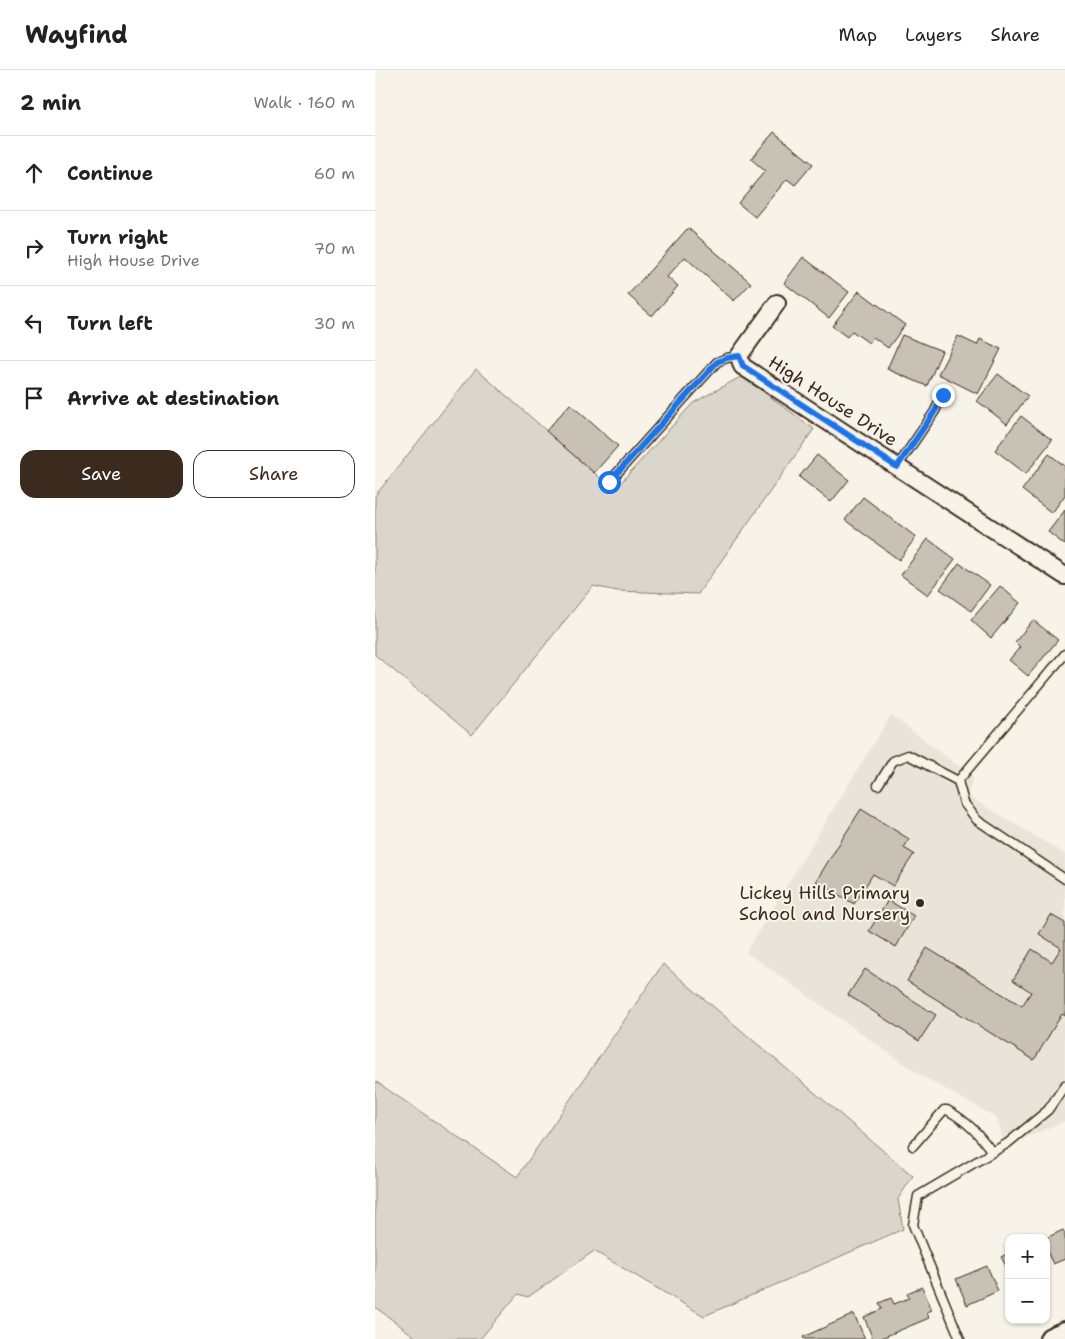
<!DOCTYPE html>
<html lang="en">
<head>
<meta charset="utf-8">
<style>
	body { margin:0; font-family:"Shantell Sans",sans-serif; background:#f2f2f2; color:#222 }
	.controls { position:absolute; right:15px; bottom:15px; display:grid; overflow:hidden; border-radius:10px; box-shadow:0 1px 4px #0004 }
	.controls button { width:45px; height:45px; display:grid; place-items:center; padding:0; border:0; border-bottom:1px solid #e0e0e0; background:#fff; color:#222; font:25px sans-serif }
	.stop { position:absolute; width:15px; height:15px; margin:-11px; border:4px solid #1a73e8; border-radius:50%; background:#fff }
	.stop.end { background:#1a73e8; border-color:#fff; box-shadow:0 1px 5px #0008 }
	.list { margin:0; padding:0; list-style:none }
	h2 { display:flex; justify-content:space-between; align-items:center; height:65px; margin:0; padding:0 20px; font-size:21px }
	h2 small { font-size:16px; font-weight:400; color:#767676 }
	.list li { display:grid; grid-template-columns:32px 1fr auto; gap:15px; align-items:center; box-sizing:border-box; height:75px; padding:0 20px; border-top:1px solid #e0e0e0 }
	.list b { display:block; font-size:19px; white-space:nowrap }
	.list p { margin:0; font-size:16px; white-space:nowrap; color:#767676 }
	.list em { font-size:16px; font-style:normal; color:#767676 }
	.actions { display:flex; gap:10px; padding:15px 20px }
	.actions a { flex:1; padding:11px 0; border:1px solid #3b2a1e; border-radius:15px; text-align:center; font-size:18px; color:#3b2a1e }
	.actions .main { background:#3b2a1e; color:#fff }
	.icon { flex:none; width:28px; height:28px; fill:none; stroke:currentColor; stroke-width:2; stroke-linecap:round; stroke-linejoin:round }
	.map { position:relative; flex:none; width:690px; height:1269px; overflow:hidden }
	header { display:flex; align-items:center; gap:30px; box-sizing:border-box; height:70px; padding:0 25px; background:#fff; border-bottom:1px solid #e0e0e0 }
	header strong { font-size:24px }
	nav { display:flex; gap:28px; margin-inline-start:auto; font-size:18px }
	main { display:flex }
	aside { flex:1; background:#fff }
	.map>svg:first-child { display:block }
	.built { fill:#e9e4d9 }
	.green { fill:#dbd6cb; stroke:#8b8074 }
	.building { fill:#c8c1b6; stroke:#3b2a1e }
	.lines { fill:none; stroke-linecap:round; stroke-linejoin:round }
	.lane-casing { stroke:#3b2a1e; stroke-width:11 }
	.street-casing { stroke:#3b2a1e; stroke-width:20 }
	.secondary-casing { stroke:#3b2a1e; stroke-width:26 }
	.lane { stroke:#f7f3e8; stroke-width:8 }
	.street { stroke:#f7f3e8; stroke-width:16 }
	.secondary { stroke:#f7f3e8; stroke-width:22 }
	.route { stroke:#1a73e8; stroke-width:6 }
	.poi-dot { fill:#3b2a1e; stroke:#f7f3e8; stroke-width:2 }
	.labels { text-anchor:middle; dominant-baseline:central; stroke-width:4; stroke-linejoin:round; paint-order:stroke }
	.street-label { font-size:18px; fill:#3b2a1e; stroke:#f7f3e8 }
	.poi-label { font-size:18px; fill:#3b2a1e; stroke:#f7f3e8; text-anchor:end }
</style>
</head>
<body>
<header>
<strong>Wayfind</strong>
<nav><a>Map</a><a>Layers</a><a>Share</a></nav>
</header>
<main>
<aside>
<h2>2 min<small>Walk · 160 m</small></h2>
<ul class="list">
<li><svg class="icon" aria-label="ahead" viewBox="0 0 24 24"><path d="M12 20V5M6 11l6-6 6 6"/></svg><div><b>Continue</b></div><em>60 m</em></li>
<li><svg class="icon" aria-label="right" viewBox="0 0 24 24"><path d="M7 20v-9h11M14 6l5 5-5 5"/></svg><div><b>Turn right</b><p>High House Drive</p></div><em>70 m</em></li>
<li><svg class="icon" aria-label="left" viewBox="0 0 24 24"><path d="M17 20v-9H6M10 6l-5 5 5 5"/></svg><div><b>Turn left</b></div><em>30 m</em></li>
<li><svg class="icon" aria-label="arrive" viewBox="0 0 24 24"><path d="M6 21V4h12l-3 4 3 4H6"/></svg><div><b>Arrive at destination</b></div></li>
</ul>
<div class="actions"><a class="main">Save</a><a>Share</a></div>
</aside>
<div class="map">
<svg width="690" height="1269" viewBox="0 0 690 1269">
	<rect width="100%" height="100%" fill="#f7f3e8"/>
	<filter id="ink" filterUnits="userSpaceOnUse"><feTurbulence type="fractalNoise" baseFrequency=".02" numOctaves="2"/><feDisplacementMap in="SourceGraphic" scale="10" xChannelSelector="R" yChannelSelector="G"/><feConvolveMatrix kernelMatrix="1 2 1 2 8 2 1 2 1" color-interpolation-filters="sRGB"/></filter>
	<g filter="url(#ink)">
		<polygon class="built" points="516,645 598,707 593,726 690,784 690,1051 630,1076 622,1048 545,1005 371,882"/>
		<g class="green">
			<polygon points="101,299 239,420 318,333 367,306 439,359 323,524 242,521 218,516 97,665 0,585 0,426"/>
			<polygon points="288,894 538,1106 523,1129 528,1159 329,1246 219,1181 153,1227 143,1224 105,1269 43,1269 0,1237 0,1011 142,1107"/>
		</g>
		<g class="building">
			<polygon points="399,62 438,94 420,115 412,109 380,147 363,133 390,101 376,89"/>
			<polygon points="313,158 376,213 359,231 310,187 292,207 303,216 277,246 253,225"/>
			<polygon points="428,187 474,222 454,248 409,213"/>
			<polygon points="484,221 530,255 513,278 498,267 494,273 477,261 472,267 457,256"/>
			<polygon points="527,265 567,281 552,316 512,299"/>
			<polygon points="583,266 602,275 605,269 626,279 603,324 563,304"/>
			<polygon points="623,304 653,326 632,354 602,331"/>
			<polygon points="195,334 243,376 219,403 171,361"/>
			<polygon points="646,346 677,370 651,404 620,380"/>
			<polygon points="674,384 690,396 690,425 677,443 647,420"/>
			<polygon points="442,385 474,410 456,432 424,407"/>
			<polygon points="488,427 541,467 524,490 470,450"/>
			<polygon points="690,440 690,475 673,462"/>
			<polygon points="553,469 580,489 553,525 526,505"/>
			<polygon points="584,493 615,515 596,541 565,519"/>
			<polygon points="625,516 645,533 616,568 596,550"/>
			<polygon points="658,550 683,570 653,606 634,590 645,577 640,572"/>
			<polygon points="486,739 534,769 529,778 539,784 518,816 498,804 479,834 441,811"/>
			<polygon points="513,830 539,846 521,877 494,861"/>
			<polygon points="676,845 690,853 690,946 687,944 659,990 532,911 552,878 647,936 656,922 638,910 657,879 677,892 686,878 664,864"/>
			<polygon points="490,899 561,945 544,971 473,925"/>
			<polygon points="688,1160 690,1164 690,1189 678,1194 671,1179 671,1168"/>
			<polygon points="634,1183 634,1201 626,1187"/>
			<polygon points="612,1196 623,1221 592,1235 581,1209"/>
			<polygon points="547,1217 557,1240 552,1242 554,1248 504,1269 498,1269 489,1247 507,1239 504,1233 516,1228 519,1234 534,1228 532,1223"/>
			<polygon points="479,1244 490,1269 429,1269 428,1267"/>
		</g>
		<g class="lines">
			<defs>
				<g id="lane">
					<polyline points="522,397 560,341 567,325"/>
					<polyline points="234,412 342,292 352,288 364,286"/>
					<polyline points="690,584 583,711 589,733 602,750 690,809"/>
					<polyline points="503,715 518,691 533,685 583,711"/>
					<path d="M 538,1076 L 569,1040 L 572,1040 C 592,1051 604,1064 617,1082"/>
					<polyline points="585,1269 538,1155 543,1126 633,1073 673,1040 690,1015"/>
				</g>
				<polyline id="street" points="402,233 364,286 367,296 690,506"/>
				<polyline id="secondary" points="676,1269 690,1263"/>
			</defs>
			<use href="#lane" class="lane-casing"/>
			<use href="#street" class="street-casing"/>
			<use href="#secondary" class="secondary-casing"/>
			<use href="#lane" class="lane"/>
			<use href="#street" class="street"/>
			<use href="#secondary" class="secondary"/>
		</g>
	</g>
	<g class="lines" filter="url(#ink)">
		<polyline class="route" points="234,412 342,292 352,288 364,286 368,296 522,397 560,341 568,325"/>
	</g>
	<circle class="poi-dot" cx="545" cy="833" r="5"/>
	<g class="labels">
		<g class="street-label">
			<text transform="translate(458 331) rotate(33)">High House Drive</text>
		</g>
		<g class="poi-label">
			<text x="535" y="823">Lickey Hills Primary<tspan x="535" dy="21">School and Nursery</tspan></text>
		</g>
	</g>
</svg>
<div class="controls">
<button>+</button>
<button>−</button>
</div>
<div class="stop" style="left:234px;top:412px"></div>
<div class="stop end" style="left:568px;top:325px"></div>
</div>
</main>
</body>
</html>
